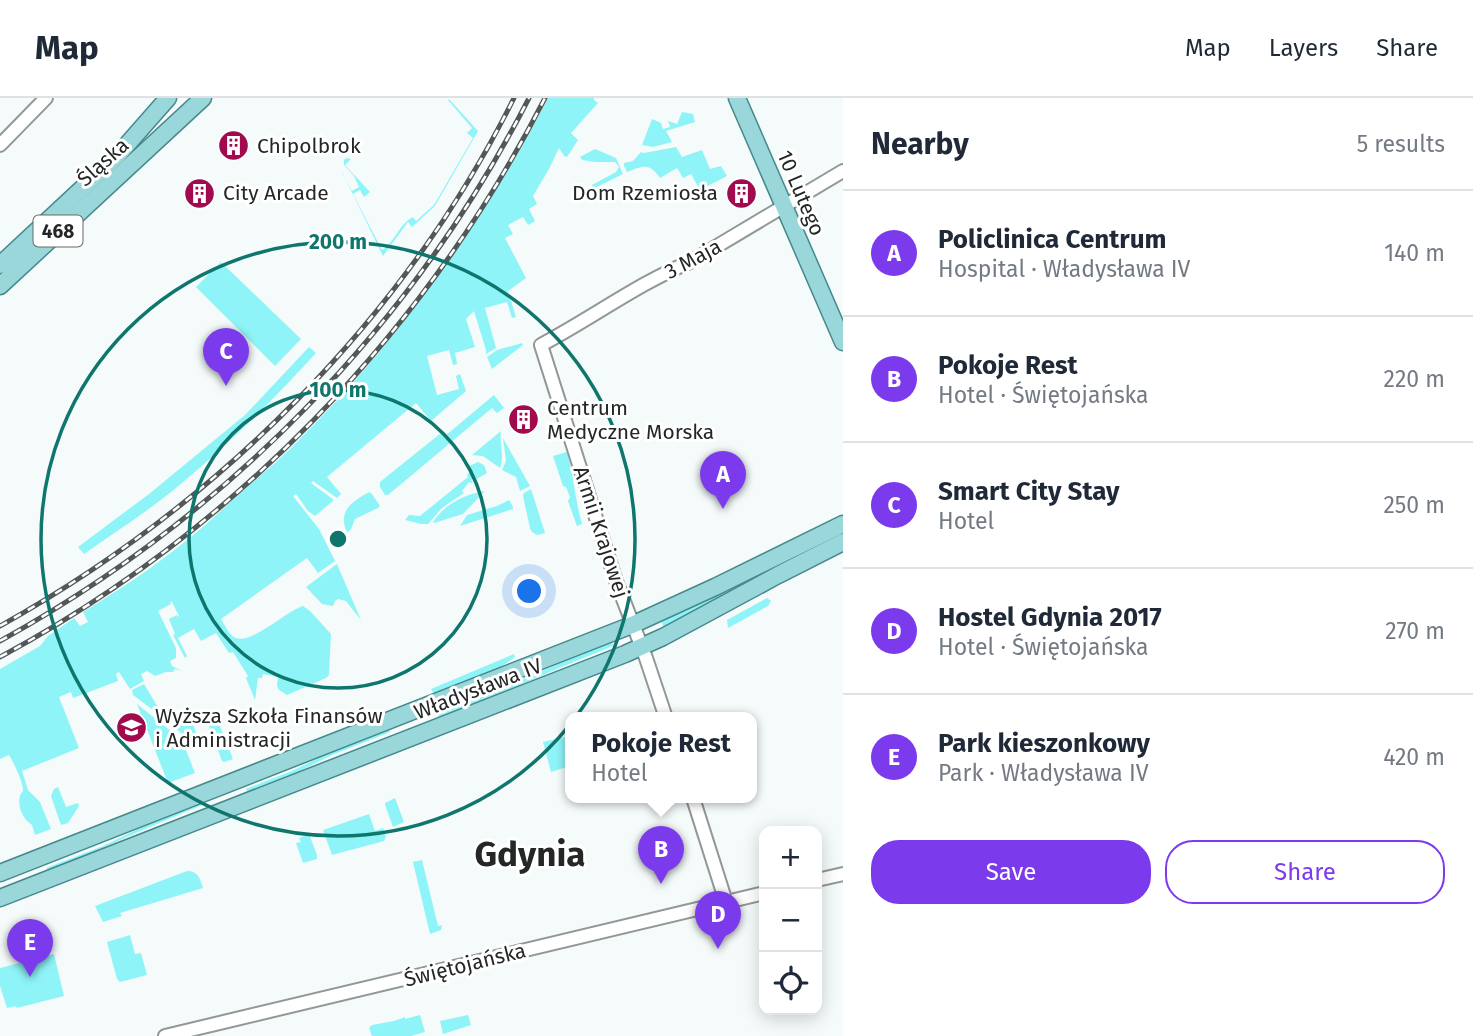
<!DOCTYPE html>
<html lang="en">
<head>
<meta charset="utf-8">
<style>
	body { margin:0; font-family:"Fira Sans",sans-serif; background:#f2f2f3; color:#1f2937 }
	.controls { position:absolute; right:21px; bottom:21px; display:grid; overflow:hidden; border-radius:14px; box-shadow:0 4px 18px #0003 }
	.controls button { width:63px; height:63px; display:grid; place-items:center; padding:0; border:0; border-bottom:2px solid #e0e1e3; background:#fff; color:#1f2937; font:35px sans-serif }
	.you { position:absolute; left:530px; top:494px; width:24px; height:24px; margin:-18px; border:5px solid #fff; border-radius:50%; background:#1a73e8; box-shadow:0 0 0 10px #1a73e833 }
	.badge { display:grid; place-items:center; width:46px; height:46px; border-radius:50%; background:#7c3aed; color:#fff; font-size:23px; font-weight:700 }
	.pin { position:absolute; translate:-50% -58px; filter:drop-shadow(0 2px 4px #0008) }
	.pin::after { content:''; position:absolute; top:37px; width:24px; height:21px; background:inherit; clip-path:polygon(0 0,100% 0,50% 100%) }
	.popup { position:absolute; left:565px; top:614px; width:192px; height:91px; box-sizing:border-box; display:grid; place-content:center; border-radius:14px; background:#fff; filter:drop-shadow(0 2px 5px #0005); font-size:23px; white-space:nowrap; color:#747a83 }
	.popup b { font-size:26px; color:#1f2937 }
	.popup::after { content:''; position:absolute; left:50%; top:100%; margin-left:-14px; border:14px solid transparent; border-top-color:#fff }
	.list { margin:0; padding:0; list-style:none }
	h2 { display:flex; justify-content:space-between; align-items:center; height:91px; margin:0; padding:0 28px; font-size:30px }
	h2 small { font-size:23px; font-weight:400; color:#747a83 }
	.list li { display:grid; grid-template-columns:46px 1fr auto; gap:21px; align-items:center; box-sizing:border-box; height:126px; padding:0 28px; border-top:2px solid #e0e1e3 }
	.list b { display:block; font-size:26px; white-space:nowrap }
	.list p { margin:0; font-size:23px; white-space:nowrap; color:#747a83 }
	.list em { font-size:23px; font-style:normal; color:#747a83 }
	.actions { display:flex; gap:14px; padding:21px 28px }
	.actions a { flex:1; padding:16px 0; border:2px solid #7c3aed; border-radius:28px; text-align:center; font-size:24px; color:#7c3aed }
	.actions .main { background:#7c3aed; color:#fff }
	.icon { flex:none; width:38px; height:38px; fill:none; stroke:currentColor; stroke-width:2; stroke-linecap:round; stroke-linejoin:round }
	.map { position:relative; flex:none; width:843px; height:938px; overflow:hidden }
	header { display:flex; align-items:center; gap:42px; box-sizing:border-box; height:98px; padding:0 35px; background:#fff; border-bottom:2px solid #e0e1e3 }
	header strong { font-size:33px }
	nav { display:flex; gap:38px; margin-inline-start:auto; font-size:24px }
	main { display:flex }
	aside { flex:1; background:#fff }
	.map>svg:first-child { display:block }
	.green { fill:#8ef4f7 }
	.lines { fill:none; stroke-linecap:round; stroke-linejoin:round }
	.minor-casing { stroke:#929797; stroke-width:16 }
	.major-casing { stroke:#46888b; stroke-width:19 }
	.minor { stroke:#fff; stroke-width:12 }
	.major { stroke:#9ad7da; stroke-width:16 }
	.rail-casing { stroke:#545757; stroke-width:5 }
	.rail { stroke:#fff; stroke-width:2.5; stroke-dasharray:8; stroke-linecap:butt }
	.ring { fill:none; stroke:#0f766e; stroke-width:3.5 }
	.labels { text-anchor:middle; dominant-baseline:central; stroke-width:6; stroke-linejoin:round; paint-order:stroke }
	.shield { fill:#fff; stroke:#666868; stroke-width:2 }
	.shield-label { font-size:19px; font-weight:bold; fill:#252727 }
	.poi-label { font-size:21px; fill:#252727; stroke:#fff; text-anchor:start }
	.street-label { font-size:21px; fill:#252727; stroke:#fff }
	.town-label { font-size:35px; font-weight:bold; fill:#252727; stroke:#fff }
	.centre { fill:#0f766e; stroke:#fff; stroke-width:3.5 }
	.ring-label { font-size:21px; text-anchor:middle; font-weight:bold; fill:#0f766e; stroke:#fff; stroke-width:6; stroke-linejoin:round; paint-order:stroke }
</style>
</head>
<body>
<header>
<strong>Map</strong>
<nav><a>Map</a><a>Layers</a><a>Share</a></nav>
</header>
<main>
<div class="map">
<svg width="843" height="938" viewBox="0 0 843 938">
	<rect width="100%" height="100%" fill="#f5fbfb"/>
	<g class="green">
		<path d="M 548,0 L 594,0 L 594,2 L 598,5 L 571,35 L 578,42 L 567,59 L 564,58 L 559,50 L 549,71 L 533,98 L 537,106 L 529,111 L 535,123 L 528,127 L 523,119 L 508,127 L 513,136 L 505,140 L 526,180 L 508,193 L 516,219 L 512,220 L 507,204 L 485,210 L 496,250 L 486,256 L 486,252 L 474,213 L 466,221 L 475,249 L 455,255 L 457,266 L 453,267 L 449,252 L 427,258 L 437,297 L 459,291 L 456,278 L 460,276 L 466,293 L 431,323 L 416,305 L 327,379 L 341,396 L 337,400 L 313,383 L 311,385 L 334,402 L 315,418 L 308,413 L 296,396 L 293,398 L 319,431 L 335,463 L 318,475 L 307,460 L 221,521 C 224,526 229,536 234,539 C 249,549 286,513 303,508 L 310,513 L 331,536 L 329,577 L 326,580 L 287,597 L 279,592 L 277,588 L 278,579 L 263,576 L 262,580 L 258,580 L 255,602 L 246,580 L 248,578 L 233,554 L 229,555 L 216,535 L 201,543 L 194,531 L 178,540 L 187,558 L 185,560 L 173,537 L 175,536 L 169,521 L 177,517 L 178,519 L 179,518 L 172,504 L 170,504 L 171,506 L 158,513 L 176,550 L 176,560 L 170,563 L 172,568 L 182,573 L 175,571 L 173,574 L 166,574 L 155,578 L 147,573 L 141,576 L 144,583 L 130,591 L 119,574 L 116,576 L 118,583 L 73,600 L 71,594 L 59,599 L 79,650 L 22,673 L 28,692 L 40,704 L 51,731 L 35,737 L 32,727 C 23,722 17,708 20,698 C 20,696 22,695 23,693 C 24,686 13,663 9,657 L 0,661 L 0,571 L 40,548 L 48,538 L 74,520 L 80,528 L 88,524 L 83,514 C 121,491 158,466 192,438 C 210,424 226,407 244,392 C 259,378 276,365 291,350 C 395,247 481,129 548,0 Z"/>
		<path d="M 449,1 L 478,33 L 435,108 L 412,129 L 408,124 L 383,158 L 342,74 L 341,73 L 352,93 L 359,89 L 354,78 L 344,67 L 344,62 L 347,60 L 351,61 L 345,67 L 370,94 L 364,99 L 360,92 L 353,96 L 382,152 C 395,144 399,126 413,119 L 416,123 L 434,107 L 473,40 L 467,35 L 472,30 L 448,2 Z"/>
		<polygon points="682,14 693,16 695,24 666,33 672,44 653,49 642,47 652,21 661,25 663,31 670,29 668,23 677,26"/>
		<path d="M 676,49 L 682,59 L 702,52 L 710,71 L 721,68 L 727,78 L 700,92 L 691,76 L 683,80 L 677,70 L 660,80 C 649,64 643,68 627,74 L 624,68 L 624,65 L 633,63 L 641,54 L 644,55 Z"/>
		<polygon points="595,51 616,60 623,76 593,91 592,87 616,74 619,69 615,64 595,64 582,62 580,59"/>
		<polygon points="221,164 301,241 275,268 196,189"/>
		<polygon points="522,245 523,247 492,271 487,259 497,252"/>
		<path d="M 309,249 L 316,255 C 272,303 226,349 176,390 C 147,414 115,434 84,456 L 78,449 L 149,396 L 245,317 Z"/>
		<polygon points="494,297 504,310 497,315 492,310 388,397 385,397 380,389 380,384 441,335 445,338"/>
		<path d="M 501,333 C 499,346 505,358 500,370 L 483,358 L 472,357 Z"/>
		<polygon points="503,340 530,388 520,393 516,379 502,372 506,363"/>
		<path d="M 567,354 C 574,378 575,402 582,426 L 577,428 L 568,403 L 570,399 L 566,389 L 563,388 L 553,358 Z"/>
		<polygon points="478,364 484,367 487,375 475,382 473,380 471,382 473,384 471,385 469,384 462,393 464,395 442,410 428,426 421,426 405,422 409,417 420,418 468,379 467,377 470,373 467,369"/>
		<polygon points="531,391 545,435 537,437 532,434 530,430 523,398 524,395"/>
		<path d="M 485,393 L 463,416 L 434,425 L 433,424 C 445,406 463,397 485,393 Z"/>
		<path d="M 369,394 L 372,396 L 380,408 L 378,410 L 355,421 L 351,431 L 347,435 C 338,413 350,405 369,394 Z"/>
		<polygon points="509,402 513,409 513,411 460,428 467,417 497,408"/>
		<polygon points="843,432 843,436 664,530 661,523"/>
		<polygon points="337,466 361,522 346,503 338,501 335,503 333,508 322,506 306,489"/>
		<polygon points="767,500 771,503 768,508 728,530 727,522"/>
		<path d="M 612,544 L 613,548 C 555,571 498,597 439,620 L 438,616 C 496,594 553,567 612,544 Z"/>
		<polygon points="514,556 515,559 495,573 434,596 431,591"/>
		<polygon points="144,586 165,621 133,597 132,592"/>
		<polygon points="137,606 182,642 195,675 168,685"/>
		<polygon points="216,618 233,661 224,664 222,663 209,628 215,622 214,619"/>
		<polygon points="184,621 187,621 193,626 202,652 171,627"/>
		<polygon points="389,631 390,634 332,657 298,674 248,695 246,691 292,673 322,658"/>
		<polygon points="570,638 570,668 551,674 543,644"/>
		<polygon points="58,689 66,709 78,705 79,708 68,725 61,727 51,698 54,691"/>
		<polygon points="395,700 404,724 393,729 385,707 385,705"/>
		<path d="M 204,704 L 205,706 C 152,727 102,751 49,772 L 46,770 L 103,748 L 142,729 Z"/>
		<polygon points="369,716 375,733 383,730 386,739 384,743 332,757 323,732"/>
		<polygon points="309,736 317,757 317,761 303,765 296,745 301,744 299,740"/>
		<polygon points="422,762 438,828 442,827 441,832 430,836 413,764"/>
		<path d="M 187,773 C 198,773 200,780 203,790 L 120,815 L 122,818 L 103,824 L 95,808 Z"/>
		<polygon points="130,837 135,856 141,855 147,877 120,884 117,881 107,844"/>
		<polygon points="54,856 64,898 17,910 16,908 7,910 0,888 0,870"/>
		<polygon points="420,917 425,934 411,938 372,938 369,930 372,927 394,923 405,919 405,921"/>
		<polygon points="468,917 471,927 443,936 440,923"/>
	</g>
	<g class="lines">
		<defs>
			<g id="minor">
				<polyline points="0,47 46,0"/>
				<path d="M 666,620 L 646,560 L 616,483 L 541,247 C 592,220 639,185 692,163 L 843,73"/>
				<polyline points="693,700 726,804"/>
				<polyline points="817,782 843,776"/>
				<polyline points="165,938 764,795"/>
			</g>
			<g id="major">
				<polyline points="737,0 843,244"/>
				<polyline points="0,167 117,58 168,0"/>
				<polyline points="0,188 203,0"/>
				<polyline points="0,775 632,527 715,489 843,426"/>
				<polyline points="0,800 625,556 663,539 778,477 843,444"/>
			</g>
		</defs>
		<use href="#minor" class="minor-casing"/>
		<use href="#major" class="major-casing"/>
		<use href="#minor" class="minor"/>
		<use href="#major" class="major"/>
		<defs>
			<g id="rail">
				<path d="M 0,528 C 216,408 403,223 514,0"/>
				<path d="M 0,543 C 225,419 412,229 529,0"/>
				<path d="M 0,559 C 233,434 425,235 545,0"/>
			</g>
		</defs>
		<use href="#rail" class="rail-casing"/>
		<use href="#rail" class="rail"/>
	</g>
	<g class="ring">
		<circle cx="338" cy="441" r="149"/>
		<circle cx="338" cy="441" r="297"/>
	</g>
	<defs>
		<symbol id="building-disc" viewBox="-11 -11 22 22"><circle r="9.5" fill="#a10b4d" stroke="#fff"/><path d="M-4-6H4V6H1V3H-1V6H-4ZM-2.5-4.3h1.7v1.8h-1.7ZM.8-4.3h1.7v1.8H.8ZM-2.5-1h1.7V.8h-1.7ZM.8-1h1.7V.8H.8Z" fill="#fff"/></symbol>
		<symbol id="university-disc" viewBox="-11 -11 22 22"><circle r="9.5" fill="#a10b4d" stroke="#fff"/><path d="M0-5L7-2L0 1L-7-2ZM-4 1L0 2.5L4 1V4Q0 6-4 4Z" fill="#fff"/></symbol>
	</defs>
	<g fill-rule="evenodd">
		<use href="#building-disc" x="216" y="30" width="35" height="35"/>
		<use href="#building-disc" x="182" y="78" width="35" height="35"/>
		<use href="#building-disc" x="724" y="78" width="35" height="35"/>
		<use href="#building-disc" x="506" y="304" width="35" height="35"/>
		<use href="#university-disc" x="114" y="612" width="35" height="35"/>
	</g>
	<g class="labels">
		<rect class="shield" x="33.5" y="117.5" width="49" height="31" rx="5"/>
		<g class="shield-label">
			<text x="58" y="133">468</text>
		</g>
		<g class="poi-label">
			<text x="257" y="48">Chipolbrok</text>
			<text x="223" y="95">City Arcade</text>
			<text x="718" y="95" text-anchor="end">Dom Rzemiosła</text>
			<text x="547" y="310">Centrum<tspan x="547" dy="24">Medyczne Morska</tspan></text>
			<text x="155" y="618">Wyższa Szkoła Finansów<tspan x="155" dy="24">i Administracji</tspan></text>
		</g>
		<g class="street-label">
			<text transform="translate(103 64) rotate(-42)">Śląska</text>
			<text transform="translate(801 95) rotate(67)">10 Lutego</text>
			<text transform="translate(693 161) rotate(-28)">3 Maja</text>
			<text transform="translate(601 434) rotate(72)">Armii Krajowej</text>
			<text transform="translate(478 591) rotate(-21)">Władysława IV</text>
			<text transform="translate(465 867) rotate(-14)">Świętojańska</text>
		</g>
		<g class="town-label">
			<text x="530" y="756">Gdynia</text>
		</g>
	</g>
	<circle cx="338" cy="441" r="10" class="centre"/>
	<g class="ring-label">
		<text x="338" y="151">200 m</text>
		<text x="338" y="299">100 m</text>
	</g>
</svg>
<div class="controls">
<button>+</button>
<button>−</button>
<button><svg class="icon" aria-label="locate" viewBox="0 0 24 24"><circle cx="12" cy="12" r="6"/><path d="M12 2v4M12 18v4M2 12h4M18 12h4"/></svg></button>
</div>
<div class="you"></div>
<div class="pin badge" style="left:723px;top:411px">A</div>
<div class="pin badge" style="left:661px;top:786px">B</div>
<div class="popup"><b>Pokoje Rest</b>Hotel</div>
<div class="pin badge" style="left:226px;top:288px">C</div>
<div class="pin badge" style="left:718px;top:851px">D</div>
<div class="pin badge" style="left:30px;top:879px">E</div>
</div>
<aside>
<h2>Nearby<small>5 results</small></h2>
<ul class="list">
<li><span class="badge">A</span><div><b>Policlinica Centrum</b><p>Hospital · Władysława IV</p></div><em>140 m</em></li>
<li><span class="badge">B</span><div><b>Pokoje Rest</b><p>Hotel · Świętojańska</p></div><em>220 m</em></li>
<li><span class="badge">C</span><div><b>Smart City Stay</b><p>Hotel</p></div><em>250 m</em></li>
<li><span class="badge">D</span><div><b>Hostel Gdynia 2017</b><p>Hotel · Świętojańska</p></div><em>270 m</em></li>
<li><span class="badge">E</span><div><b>Park kieszonkowy</b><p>Park · Władysława IV</p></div><em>420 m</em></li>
</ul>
<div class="actions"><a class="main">Save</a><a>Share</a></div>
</aside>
</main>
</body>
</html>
